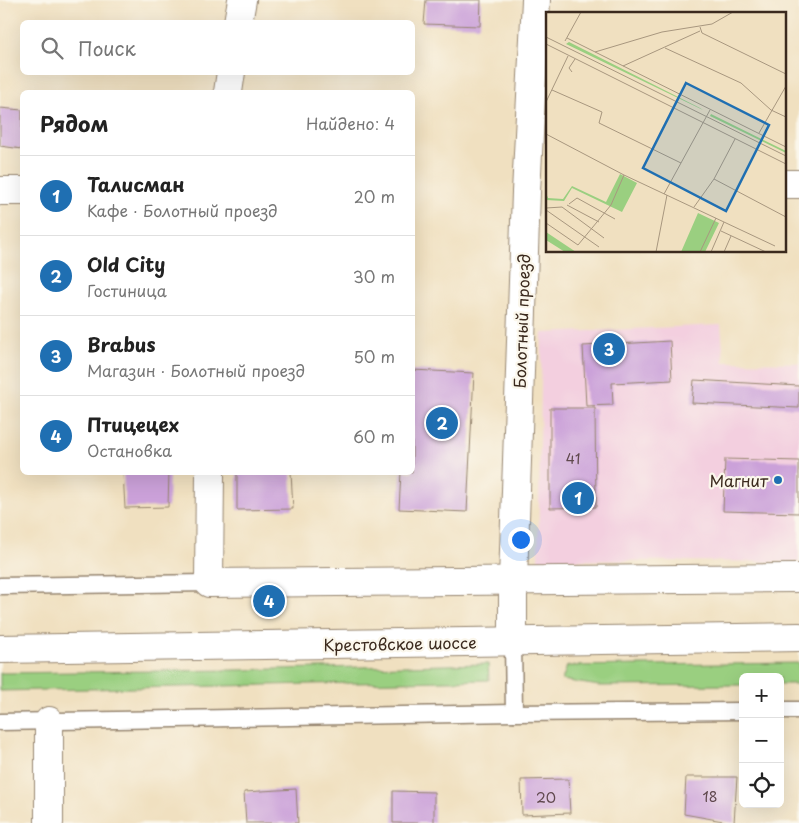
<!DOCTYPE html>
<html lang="ru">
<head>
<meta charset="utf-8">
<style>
	body { margin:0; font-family:"Playpen Sans",sans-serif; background:#f2f2f2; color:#222 }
	.controls { position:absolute; right:15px; bottom:15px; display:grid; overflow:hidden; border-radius:8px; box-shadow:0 5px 20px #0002 }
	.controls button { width:45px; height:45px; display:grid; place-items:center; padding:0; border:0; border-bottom:1px solid #e0e0e0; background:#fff; color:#222; font:25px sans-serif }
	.you { position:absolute; left:520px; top:539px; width:18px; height:18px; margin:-12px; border:4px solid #fff; border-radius:50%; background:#1a73e8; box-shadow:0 0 0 8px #1a73e833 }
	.badge { display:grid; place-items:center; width:32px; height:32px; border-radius:50%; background:#1f6fb2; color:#fff; font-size:16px; font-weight:700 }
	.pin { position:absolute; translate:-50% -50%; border:2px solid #fff; box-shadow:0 1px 5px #0006 }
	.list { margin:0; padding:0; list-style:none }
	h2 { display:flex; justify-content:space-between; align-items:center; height:65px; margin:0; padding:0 20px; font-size:21px }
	h2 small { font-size:16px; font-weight:400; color:#767676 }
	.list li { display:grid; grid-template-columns:32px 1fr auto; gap:15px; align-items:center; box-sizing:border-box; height:80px; padding:0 20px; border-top:1px solid #e0e0e0 }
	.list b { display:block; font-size:19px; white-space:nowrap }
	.list p { margin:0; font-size:16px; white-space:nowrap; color:#767676 }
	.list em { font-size:16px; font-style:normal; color:#767676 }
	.icon { flex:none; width:28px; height:28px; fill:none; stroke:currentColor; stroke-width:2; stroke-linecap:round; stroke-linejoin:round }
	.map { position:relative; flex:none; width:799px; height:823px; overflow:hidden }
	.search { position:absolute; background:#fff; box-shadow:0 5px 20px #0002; left:20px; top:20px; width:395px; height:55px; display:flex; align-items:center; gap:12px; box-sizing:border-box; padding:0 18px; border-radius:8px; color:#767676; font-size:19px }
	.panel { position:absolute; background:#fff; box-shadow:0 5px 20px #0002; left:20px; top:90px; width:395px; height:385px; border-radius:8px }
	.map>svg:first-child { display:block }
	.built { fill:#f3cfdf }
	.green { fill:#9acf80; stroke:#6a7c4f }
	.building { fill:#cba1d9 }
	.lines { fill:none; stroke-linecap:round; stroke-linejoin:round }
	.service-casing { stroke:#96856f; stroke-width:19 }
	.minor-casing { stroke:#96856f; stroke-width:30 }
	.primary-casing { stroke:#96856f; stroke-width:30 }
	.service { stroke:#fff; stroke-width:16 }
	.minor { stroke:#fff; stroke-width:28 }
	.primary { stroke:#fff; stroke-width:28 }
	.poi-dot { fill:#1f6fb2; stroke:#fbf7ec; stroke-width:2 }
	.labels { text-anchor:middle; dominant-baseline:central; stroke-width:4.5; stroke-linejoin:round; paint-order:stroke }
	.number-label { font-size:14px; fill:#5f484d }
	.street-label { font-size:16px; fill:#3b2a1e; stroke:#fbf7ec }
	.poi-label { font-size:16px; fill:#3b2a1e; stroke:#fbf7ec; text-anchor:end }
	.inset-road { fill:none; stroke:#a8977f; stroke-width:1 }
	.view { fill:#1f6fb2; fill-opacity:0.15; stroke:#1f6fb2; stroke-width:2.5 }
	.inset-edge { fill:none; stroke:#3b2a1e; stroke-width:2.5 }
</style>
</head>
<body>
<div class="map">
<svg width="799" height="823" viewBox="0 0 799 823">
	<rect width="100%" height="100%" fill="#fbf7ec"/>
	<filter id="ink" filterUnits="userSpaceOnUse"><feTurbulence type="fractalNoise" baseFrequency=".02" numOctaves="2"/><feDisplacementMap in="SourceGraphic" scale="10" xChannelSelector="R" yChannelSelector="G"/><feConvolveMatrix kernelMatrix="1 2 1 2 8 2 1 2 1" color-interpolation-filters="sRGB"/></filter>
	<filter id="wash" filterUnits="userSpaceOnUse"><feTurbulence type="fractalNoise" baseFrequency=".0096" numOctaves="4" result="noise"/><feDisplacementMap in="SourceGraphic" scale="20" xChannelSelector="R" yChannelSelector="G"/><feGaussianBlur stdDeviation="1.12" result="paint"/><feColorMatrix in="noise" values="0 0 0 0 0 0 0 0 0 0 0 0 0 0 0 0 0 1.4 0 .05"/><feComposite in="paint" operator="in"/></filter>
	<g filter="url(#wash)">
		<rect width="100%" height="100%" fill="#f0e0c0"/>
		<polygon class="built" points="721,325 724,362 799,363 799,562 538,560 542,333"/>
		<g class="green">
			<polygon points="799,663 799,684 780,684 780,677 743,677 743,685 599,686 562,680 567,666"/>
			<polygon points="488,664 489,680 0,691 0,673 234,670"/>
		</g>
		<g id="blocks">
			<g class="building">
				<polygon points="426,0 481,0 480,26 424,24"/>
				<polygon points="0,108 22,110 22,149 0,146"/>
				<polygon points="670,341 672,380 612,383 613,405 586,406 583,346"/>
				<polygon points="412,370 474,373 467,512 399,509 401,472 412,472"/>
				<polygon points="694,380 799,386 799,408 692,403"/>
				<polygon points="550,408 595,408 596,507 550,508"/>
				<polygon points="725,459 799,461 799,513 723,511"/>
				<polygon points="123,472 169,472 168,507 125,508"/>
				<polygon points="237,472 291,472 293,509 237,510"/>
				<polygon points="686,777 737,777 734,823 684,814"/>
				<polygon points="568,779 570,813 522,815 521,780"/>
				<polygon points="296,789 298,823 246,823 244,792"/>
				<polygon points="393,791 434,792 434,823 393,823"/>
			</g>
		</g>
	</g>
	<g filter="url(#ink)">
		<use href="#blocks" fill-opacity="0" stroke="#96856f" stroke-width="1"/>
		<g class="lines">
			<defs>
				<g id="service">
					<polyline points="0,586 209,583"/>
					<polyline points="513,642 514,713"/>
					<polyline points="780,710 799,710"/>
					<polyline points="0,722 514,713 743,711"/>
				</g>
				<g id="minor">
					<polyline points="238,22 242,0"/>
					<polyline points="228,92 231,72"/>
					<polyline points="785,184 799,184"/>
					<polyline points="0,191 22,191"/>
					<polyline points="210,472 209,583 799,578"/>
					<polyline points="513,642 513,580 526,192 536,0"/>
					<polyline points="49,721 49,823"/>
				</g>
				<polyline id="primary" points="0,649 799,637"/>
			</defs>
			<use href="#service" class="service-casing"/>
			<use href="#minor" class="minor-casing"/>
			<use href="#primary" class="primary-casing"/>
			<use href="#service" class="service"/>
			<use href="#minor" class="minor"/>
			<use href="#primary" class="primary"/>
		</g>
	</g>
	<circle class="poi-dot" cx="778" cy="480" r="5"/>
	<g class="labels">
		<g class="number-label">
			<text x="573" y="458">41</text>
			<text x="710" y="796">18</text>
			<text x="546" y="797">20</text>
		</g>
		<g class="street-label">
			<text transform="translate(521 321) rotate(-88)">Болотный проезд</text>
			<text transform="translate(400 643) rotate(-1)">Крестовское шоссе</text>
		</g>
		<g class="poi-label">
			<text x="768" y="480">Магнит</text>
		</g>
	</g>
	<g transform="translate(546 12)">
		<rect width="240" height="240" fill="#f0e0c0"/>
		<path d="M 23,30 L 154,96 L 157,98 L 20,32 ZM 165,102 L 240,139 L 240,141 L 164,104 ZM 74,162 L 91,171 L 76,200 L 26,176 L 18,189 L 0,188 L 0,181 L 2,186 L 17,187 L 26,174 L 60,190 ZM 152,201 L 173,211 L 159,240 L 135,240 ZM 0,220 L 30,240 L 19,240 L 0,228 Z" fill="#9acf80"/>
		<path class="inset-road" d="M 154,15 L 156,21 L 240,62M 0,25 L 240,144M 21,26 L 240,135M 19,29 L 35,0M 0,32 L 240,152M 119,36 L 195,71 L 225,98 L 240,105M 49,40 L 116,20 L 166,12 L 187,0M 77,54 L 154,19M 26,60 L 23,56 L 29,47M 6,78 L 56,100 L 53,111 L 135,151M 0,90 L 22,44M 213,121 L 240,74M 0,122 L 78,163 L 229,234M 168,167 L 240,205M 118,182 L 164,98M 23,192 L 31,186 L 69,207M 21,193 L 53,210M 148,195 L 168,167 L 189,127M 0,196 L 16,195 L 58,226M 0,198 L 53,235M 0,211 L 32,233 L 65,193 L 78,163M 175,219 L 220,240M 110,240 L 121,183M 154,240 L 170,206M 165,240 L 178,210M 178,240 L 185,224"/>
		<path class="view" d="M 140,71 L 223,113 L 180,199 L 97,156 Z"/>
		<rect width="240" height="240" class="inset-edge"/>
	</g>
</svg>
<div class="controls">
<button>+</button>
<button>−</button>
<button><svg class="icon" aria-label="locate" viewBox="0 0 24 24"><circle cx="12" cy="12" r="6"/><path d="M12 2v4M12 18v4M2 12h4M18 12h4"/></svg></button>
</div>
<div class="you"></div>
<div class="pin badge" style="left:578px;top:498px">1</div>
<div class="pin badge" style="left:442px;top:423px">2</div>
<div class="pin badge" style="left:609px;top:349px">3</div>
<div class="pin badge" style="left:269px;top:601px">4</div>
<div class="search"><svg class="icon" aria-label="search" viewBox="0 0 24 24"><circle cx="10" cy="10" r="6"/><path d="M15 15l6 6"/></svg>Поиск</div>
<section class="panel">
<h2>Рядом<small>Найдено: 4</small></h2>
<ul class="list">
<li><span class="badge">1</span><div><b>Талисман</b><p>Кафе · Болотный проезд</p></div><em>20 m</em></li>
<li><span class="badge">2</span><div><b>Old City</b><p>Гостиница</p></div><em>30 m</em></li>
<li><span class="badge">3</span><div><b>Brabus</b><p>Магазин · Болотный проезд</p></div><em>50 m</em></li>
<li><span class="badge">4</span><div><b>Птицецех</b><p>Остановка</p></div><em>60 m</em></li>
</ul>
</section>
</div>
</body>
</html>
